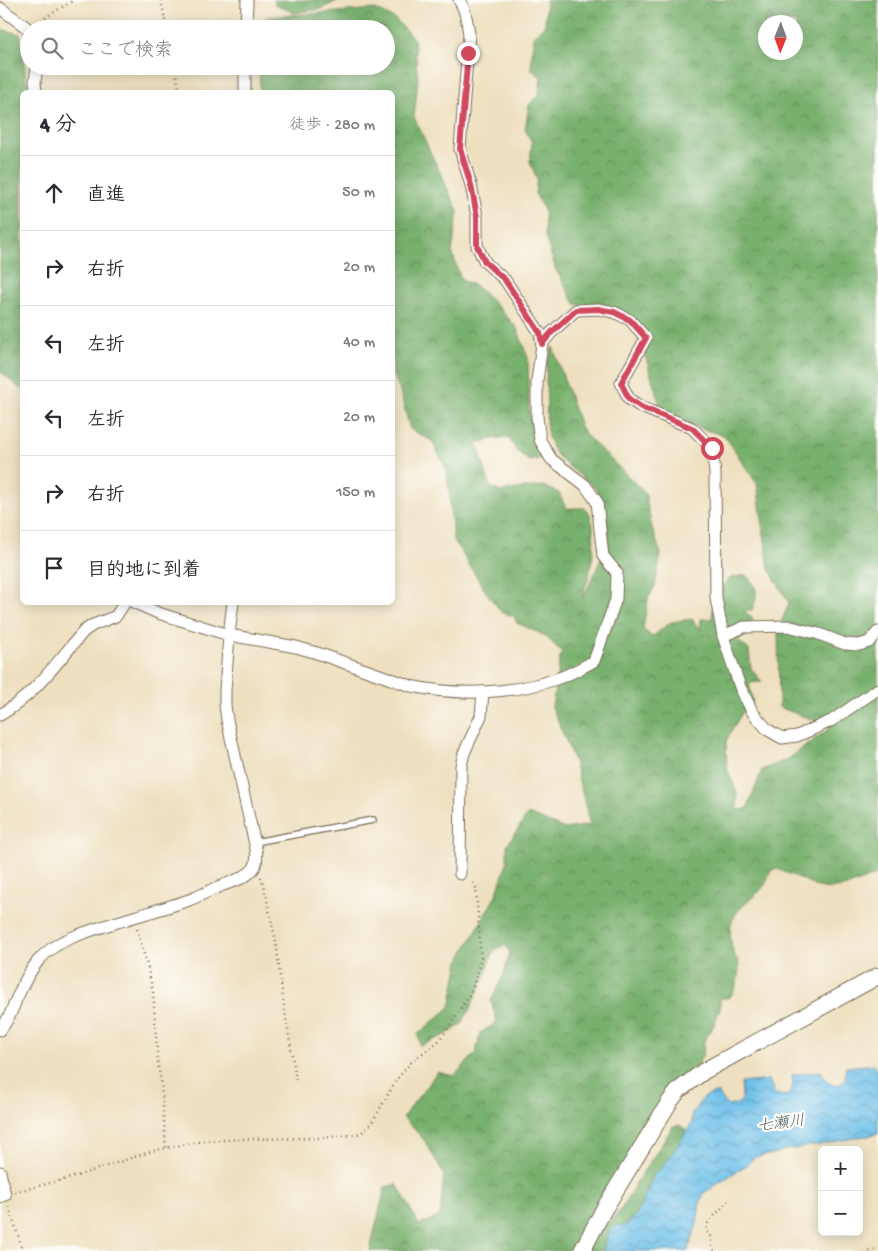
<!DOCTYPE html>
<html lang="ja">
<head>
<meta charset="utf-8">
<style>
	body { margin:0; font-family:"Gochi Hand","Klee One",sans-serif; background:#f2f2f3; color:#2b2b33 }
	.controls { position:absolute; right:15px; bottom:15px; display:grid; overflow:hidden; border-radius:8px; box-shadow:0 2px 12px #0003 }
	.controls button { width:45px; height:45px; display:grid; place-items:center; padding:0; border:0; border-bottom:1px solid #e1e1e2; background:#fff; color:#2b2b33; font:25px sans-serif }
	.compass { position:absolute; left:758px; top:15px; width:45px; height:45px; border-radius:50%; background:#fff; box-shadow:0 2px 12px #0003; rotate:181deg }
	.stop { position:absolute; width:15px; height:15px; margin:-11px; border:4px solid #d1495b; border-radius:50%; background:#fff }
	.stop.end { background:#d1495b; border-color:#fff; box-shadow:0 1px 5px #0008 }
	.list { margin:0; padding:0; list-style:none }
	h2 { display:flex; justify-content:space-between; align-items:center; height:65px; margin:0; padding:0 20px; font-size:21px }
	h2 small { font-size:16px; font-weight:400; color:#7c7c81 }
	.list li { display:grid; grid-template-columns:32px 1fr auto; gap:15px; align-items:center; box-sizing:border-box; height:75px; padding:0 20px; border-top:1px solid #e1e1e2 }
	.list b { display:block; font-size:19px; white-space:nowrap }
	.list em { font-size:16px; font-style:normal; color:#7c7c81 }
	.icon { flex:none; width:28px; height:28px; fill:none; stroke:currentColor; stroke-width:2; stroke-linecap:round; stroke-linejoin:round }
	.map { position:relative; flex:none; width:878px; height:1251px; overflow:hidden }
	.search { position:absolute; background:#fff; box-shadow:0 2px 12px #0003; left:20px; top:20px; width:375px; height:55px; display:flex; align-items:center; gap:12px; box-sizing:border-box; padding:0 18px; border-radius:28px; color:#7c7c81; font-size:19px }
	.panel { position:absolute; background:#fff; box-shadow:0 2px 12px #0003; left:20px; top:90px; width:375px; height:515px; border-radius:8px }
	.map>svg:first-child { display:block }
	.forest { fill:url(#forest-crowns); stroke:#5a6d46; fill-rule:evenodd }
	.water { fill:url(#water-waves); stroke:#557684 }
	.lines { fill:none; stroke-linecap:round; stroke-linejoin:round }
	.lane-casing { stroke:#7a6a56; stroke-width:8 }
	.street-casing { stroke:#7a6a56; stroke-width:13 }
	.secondary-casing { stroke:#7a6a56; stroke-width:18 }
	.path { stroke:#7a6a56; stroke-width:2.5; stroke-dasharray:1 4; stroke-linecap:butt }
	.lane { stroke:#fff; stroke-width:5.5 }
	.street { stroke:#fff; stroke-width:11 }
	.secondary { stroke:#fff; stroke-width:16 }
	.route { stroke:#d1495b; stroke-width:6 }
	.labels { text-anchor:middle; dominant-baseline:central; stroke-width:4.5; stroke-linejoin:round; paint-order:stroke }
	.water-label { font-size:16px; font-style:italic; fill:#4d5f65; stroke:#fdfcf7 }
</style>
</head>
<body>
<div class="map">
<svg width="878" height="1251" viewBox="0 0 878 1251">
	<defs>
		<pattern id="forest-crowns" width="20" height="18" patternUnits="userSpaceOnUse" patternTransform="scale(1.25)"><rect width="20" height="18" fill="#78b06d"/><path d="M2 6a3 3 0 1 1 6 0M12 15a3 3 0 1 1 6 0" fill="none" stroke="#648f59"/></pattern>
		<pattern id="water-waves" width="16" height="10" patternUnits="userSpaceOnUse" patternTransform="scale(1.25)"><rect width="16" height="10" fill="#6fc1ea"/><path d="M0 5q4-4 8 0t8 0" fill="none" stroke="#5c9dbd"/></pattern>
	</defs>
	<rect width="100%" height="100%" fill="#fdfcf7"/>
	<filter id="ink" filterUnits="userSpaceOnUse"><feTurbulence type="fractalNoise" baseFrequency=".02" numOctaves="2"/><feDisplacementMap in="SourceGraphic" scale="10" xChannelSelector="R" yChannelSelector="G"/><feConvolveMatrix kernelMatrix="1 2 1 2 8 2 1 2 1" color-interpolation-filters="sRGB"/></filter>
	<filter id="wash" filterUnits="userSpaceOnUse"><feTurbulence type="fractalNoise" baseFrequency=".0096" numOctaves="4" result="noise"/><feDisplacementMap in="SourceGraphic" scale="20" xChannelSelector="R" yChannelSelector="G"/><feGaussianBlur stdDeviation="1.12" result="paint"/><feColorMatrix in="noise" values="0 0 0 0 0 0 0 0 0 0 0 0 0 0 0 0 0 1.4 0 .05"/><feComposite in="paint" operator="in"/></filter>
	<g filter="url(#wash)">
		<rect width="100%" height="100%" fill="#eee0bf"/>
		<g class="forest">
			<polygon points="274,0 339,0 321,9 294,13 275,4"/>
			<path d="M 546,0 L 878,0 L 878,874 L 849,886 L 828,889 L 814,886 L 804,880 L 777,869 C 767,869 769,880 764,886 C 754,899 736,907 731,924 C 729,932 731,946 734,954 C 735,957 737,959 738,961 C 741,971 736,991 729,998 L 720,998 L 720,1009 L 713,1027 L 704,1041 L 703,1054 L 699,1062 L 689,1074 L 608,1212 L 606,1225 C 621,1214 628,1197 637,1181 C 649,1163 662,1145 673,1126 L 679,1125 L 686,1129 L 676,1157 L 654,1175 L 638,1213 L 627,1225 L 619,1226 L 608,1234 L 603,1251 L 370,1251 L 372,1241 L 385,1187 L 397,1184 L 419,1225 L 440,1216 L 444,1174 L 424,1140 L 403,1117 L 437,1072 L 454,1076 L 476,1053 L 480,1033 L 497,1022 L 491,1001 L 504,974 L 510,952 L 505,945 L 494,950 L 483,980 L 470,1009 L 461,1025 L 447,1034 L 420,1046 L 418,1034 L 450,1007 L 459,961 L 496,895 L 507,863 L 507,845 L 528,814 L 565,829 L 590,825 L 574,761 L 552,707 L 560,658 L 562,652 L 544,635 L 517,623 L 514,616 L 502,613 L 486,592 L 453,539 L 447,471 L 432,441 L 410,429 L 398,385 L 393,376 L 392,92 L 261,92 L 260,89 L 259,66 L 386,66 L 386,29 L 261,29 L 267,17 L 376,9 L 395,19 L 414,39 L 418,80 L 414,117 L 458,211 L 452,252 L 461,280 L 475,285 L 499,308 L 517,328 L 528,358 L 529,412 L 535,440 L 543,458 L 529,461 L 517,451 L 508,437 L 492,439 L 477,443 L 490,486 L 500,492 L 516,489 L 543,486 L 559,493 L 566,508 L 585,508 C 599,519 593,563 588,579 C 586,585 583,591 583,598 L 605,550 L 608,531 L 603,504 L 597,490 L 583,478 L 565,464 L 554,452 L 548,437 L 546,424 L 547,405 L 546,383 L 547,362 L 553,347 L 580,426 L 587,436 L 645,493 L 652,528 L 661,554 L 655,586 L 648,599 L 643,629 L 652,637 L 671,622 L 692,619 L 700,630 L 701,619 L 712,619 L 713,607 L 717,592 L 730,578 L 746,575 C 759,588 758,594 752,610 L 743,610 L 753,618 L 747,636 L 737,640 L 749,650 L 751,668 L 762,682 L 749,683 L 753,703 L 742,713 L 733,728 L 726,741 L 727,769 L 737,793 L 737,810 L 747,809 L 762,770 L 788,759 L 831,727 L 779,707 L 778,630 L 789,603 L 769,569 L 757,484 L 725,436 L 663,416 L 641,341 L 619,312 L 575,304 L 556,270 L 545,236 L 544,210 L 535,193 L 537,179 L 530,162 L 532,142 L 525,130 L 529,105 L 539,94 L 541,77 L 531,69 L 533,36 L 545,25 ZM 766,22 L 796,22 L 796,52 L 766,52 Z"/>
			<polygon points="0,29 20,34 28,92 22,92 22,390 0,371"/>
		</g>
		<polygon class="water" points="874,1064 878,1071 878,1133 869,1136 858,1137 821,1145 809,1146 795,1149 784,1150 773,1154 755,1157 746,1165 704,1193 700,1203 697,1224 688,1251 603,1251 608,1234 613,1226 627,1225 638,1213 654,1175 666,1163 692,1123 692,1114 700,1102 706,1096 718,1092 724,1102 728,1106 739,1103 742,1099 741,1083 769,1080 775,1094 785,1096 791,1093 793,1083 792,1075 821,1071 826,1080 832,1085 841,1084 845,1079 846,1067"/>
	</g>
	<g filter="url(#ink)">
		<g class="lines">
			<defs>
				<polyline id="lane" points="255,842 373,820"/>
				<g id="street">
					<polyline points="0,8 26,27 29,30"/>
					<polyline points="246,29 247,0"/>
					<polyline points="245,66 245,92"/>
					<polyline points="36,92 35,82 37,66"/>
					<polyline points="542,344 551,333 576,310 598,309 614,312 630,320 646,338 621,383 629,399 641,407 692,428 712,448 715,473 716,598 723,636 740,687 753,713 768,730 782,738 797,736 831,721 878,689"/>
					<path d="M 133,602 L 158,613 L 229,635 L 296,647 L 317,653 L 411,686 C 457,696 515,694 559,678 C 571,674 583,667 594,661 L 616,599 L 617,573 L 603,556 L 597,502 L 585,485 L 551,459 L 540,440 L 537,417 L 537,381 L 542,344 L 540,333 L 505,280 L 485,262 L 477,246 L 477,217 L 474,200 L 471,185 L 460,149 L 469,34 C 467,22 466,10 459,0"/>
					<polyline points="723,636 744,627 788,626 819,634 845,644 859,645 869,642 878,632"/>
					<path d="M 0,715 C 35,695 58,661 84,631 L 93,625 L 116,616 L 125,602"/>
					<polyline points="460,874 461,766 464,753 481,716 483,692"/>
					<path d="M 0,1030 C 8,1021 12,1011 16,1000 C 29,970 41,949 73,937 C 111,922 151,913 189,900 C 200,896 210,890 221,886 C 231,882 247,878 254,868 C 257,863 257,855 256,849 L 227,720 L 225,705 L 225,691 L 229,635 L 233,602"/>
					<polyline points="0,1172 5,1195 0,1197"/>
				</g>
				<polyline id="secondary" points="582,1251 604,1209 670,1101 679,1090 704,1071 878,976"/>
			</defs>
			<use href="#lane" class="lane-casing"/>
			<use href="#street" class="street-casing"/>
			<use href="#secondary" class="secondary-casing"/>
			<g class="path">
				<polyline points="161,0 167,29"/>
				<polyline points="41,27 43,21 46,17 74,0"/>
				<polyline points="174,66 180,92"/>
				<polyline points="261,877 264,887 276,942 283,999 296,1080"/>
				<polyline points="137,929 148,969 153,992 158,1064 161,1082 166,1148"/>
				<polyline points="15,1192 70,1178 156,1150 202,1141 244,1139 321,1138 352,1135 361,1133 368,1127 374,1119 397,1079 413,1060 438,1042 452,1023 472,990 481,958 476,888 471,880"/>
				<polyline points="9,1207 23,1251"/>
				<path d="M 714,1251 L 712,1247 L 712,1237 C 707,1233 706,1230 707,1224 L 728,1201"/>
				<polyline points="869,1251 878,1249"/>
			</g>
			<use href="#lane" class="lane"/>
			<use href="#street" class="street"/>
			<use href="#secondary" class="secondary"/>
		</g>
	</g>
	<g class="lines" filter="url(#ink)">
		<polyline class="route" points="468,53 460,149 471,185 474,200 477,217 477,246 485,262 505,280 540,333 542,344 551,333 576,310 598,309 614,312 630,320 646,338 621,383 629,399 641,407 692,428 712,448"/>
	</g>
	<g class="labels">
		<g class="water-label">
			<text transform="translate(781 1125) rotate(-7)">七瀬川</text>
		</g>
	</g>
</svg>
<div class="controls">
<button>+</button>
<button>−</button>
</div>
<svg class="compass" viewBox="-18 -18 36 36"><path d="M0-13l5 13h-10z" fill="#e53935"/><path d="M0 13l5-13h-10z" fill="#7c7c81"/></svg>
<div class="stop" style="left:712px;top:448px"></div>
<div class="stop end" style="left:468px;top:53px"></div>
<div class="search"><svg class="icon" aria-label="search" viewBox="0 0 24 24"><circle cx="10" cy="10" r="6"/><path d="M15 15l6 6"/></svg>ここで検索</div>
<section class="panel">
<h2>4 分<small>徒歩 · 280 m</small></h2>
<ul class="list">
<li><svg class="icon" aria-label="ahead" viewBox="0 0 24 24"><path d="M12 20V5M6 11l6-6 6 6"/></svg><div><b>直進</b></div><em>50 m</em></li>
<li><svg class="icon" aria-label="right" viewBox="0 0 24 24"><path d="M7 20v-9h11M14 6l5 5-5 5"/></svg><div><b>右折</b></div><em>20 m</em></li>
<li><svg class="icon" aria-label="left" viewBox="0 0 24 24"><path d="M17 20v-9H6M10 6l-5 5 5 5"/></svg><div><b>左折</b></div><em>40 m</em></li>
<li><svg class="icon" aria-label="left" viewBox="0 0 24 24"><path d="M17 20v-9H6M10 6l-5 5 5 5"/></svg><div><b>左折</b></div><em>20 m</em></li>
<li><svg class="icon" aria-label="right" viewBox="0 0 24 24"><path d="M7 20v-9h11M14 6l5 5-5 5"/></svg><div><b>右折</b></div><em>150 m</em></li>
<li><svg class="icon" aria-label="arrive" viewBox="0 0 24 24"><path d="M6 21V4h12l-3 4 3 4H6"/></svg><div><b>目的地に到着</b></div></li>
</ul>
</section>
</div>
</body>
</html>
